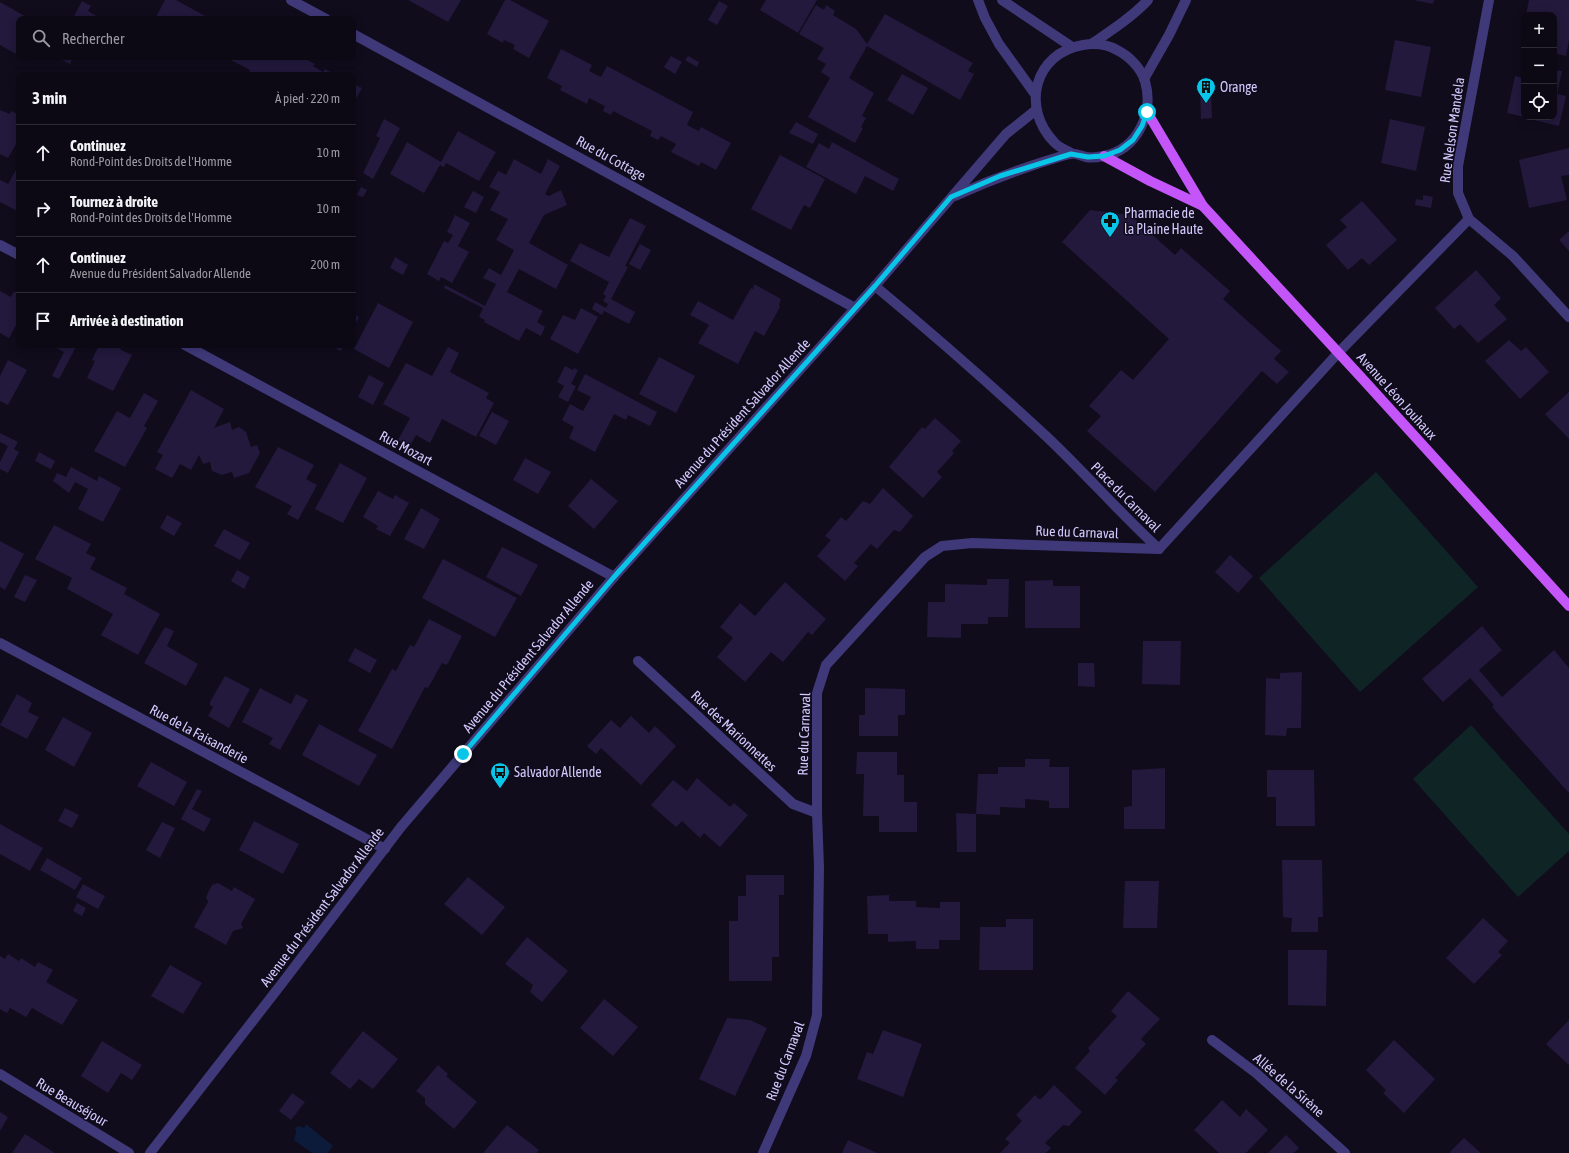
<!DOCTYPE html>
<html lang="fr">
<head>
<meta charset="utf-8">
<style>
	body { margin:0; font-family:"Asap Condensed",sans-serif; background:#15121e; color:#f1f3f6 }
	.controls { position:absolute; right:12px; top:12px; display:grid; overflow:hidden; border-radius:8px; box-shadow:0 2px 10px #0003 }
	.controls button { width:36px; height:36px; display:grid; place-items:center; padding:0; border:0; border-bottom:1px solid #2c2a34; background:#0c0915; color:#f1f3f6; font:20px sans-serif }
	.stop { position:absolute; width:12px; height:12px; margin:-9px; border:3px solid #09c5e8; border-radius:50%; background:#fff }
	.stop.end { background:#09c5e8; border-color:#fff; box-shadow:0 1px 4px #0008 }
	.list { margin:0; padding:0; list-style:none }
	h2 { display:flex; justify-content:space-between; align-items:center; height:52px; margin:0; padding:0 16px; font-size:17px }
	h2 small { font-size:13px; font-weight:400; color:#9a9aa0 }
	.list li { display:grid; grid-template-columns:26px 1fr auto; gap:12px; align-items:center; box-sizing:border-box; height:56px; padding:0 16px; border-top:1px solid #2c2a34 }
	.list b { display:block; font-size:15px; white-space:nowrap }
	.list p { margin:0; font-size:13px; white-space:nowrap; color:#9a9aa0 }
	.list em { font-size:13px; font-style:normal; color:#9a9aa0 }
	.icon { flex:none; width:22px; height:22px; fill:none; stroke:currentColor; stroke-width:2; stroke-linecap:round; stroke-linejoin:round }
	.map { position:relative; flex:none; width:1569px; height:1153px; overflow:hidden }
	.search { position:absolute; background:#0c0915; box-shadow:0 2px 10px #0003; left:16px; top:16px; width:340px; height:44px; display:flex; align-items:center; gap:10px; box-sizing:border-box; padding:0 14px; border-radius:8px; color:#9a9aa0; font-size:15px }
	.panel { position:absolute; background:#0c0915; box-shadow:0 2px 10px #0003; left:16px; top:72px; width:340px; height:276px; border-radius:8px }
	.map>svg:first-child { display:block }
	.park { fill:#0f2525 }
	.water { fill:#0c1b3a }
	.building { fill:#22193c }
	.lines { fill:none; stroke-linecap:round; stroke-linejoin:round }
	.minor { stroke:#3f3979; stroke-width:10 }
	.major { stroke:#c455f8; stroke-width:10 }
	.route { stroke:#09c5e8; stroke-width:5 }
	.labels { text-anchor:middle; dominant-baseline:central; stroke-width:3; stroke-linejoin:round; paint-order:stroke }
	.poi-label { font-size:14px; fill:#d2c9fd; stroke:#100c1c; text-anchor:start }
	.street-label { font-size:14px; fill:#d2c9fd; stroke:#100c1c }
</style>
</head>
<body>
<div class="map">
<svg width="1569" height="1153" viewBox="0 0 1569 1153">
	<rect width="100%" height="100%" fill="#100c1c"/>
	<g class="park">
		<polygon points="1376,472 1478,587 1360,692 1259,578"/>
		<polygon points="1471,725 1569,834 1569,851 1518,897 1413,779"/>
	</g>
	<polygon class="water" points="306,1124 333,1146 328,1153 312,1153 294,1140 296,1133 295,1128 299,1126 304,1128"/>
	<g class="building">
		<polygon points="165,0 176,0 207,17 206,19 155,19"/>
		<polygon points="408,0 461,0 448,22"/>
		<polygon points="505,0 510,0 549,21 529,58 513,49 515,45 504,40 503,43 487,34"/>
		<polygon points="766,0 817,0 798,33 760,10"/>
		<polygon points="1414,0 1434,0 1433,4"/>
		<polygon points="1529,0 1569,0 1569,40 1566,56 1554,53 1554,15 1526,15"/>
		<polygon points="82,1 91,6 88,11 98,17 97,19 73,18"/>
		<polygon points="719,1 728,6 717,25 708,20"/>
		<polygon points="0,2 30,19 19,19 18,55 0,45"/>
		<polygon points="816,5 824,10 826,5 835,11 833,15 856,29 867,44 885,14 973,63 968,71 974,74 960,100 867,46 849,78 874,93 862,116 866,118 861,127 863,128 855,143 808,117 830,78 821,72 826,64 817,59 824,48 799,34"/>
		<polygon points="1395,40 1431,47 1421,97 1385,90"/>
		<polygon points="561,49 592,65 589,71 601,77 607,66 693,112 687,125 699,131 701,127 731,143 716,170 701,162 699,166 671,152 676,144 661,136 658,140 650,136 652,131 613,111 611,115 603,111 605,106 589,98 587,104 560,90 562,86 547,78"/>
		<polygon points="671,56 682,62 675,74 664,67"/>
		<polygon points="688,56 699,62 697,67 685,60"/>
		<polygon points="61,57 73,57 70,64 60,59"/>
		<polygon points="225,57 302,57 315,64 313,66 323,72 325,69 336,75 250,75 249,74 250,70"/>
		<polygon points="1554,70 1562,71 1557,94 1566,96 1559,126 1525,118 1554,117"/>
		<polygon points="902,74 928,88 913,115 887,100"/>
		<polygon points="1515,76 1524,78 1524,117 1507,113"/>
		<polygon points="353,84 362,88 353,104"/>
		<polygon points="1200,90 1211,90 1212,118 1201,119"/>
		<polygon points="0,110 10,114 11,111 19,115 19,139 8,158 0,154"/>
		<polygon points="384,119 400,128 373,179 363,173 380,138 376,136"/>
		<polygon points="1390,119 1425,127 1416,171 1381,163"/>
		<polygon points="796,122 818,134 813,144 789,133"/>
		<polygon points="458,131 496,152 479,181 446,163 444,167 440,165 424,193 390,174 407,142 441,162"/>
		<polygon points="832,142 899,179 893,191 865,176 856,194 806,167 819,143 829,149"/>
		<polygon points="1569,148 1569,175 1561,176 1567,200 1529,208 1519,160"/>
		<polygon points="780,155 825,179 810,208 804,205 791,230 751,209"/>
		<polygon points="514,159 541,174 548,159 560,166 545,194 549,196 561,190 567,205 544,215 529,243 568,265 556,289 519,269 507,292 543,311 537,322 545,327 541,336 526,328 519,341 484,322 485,320 479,317 483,308 444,288 445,285 485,306 496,284 483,278 489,268 501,275 514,250 496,240 508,219 490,210 500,192 489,187 498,171 506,175"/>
		<polygon points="16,170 19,172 19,212 0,202 0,180 8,184"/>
		<polygon points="361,187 367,190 363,197 357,195"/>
		<polygon points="473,191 484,197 476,213 464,207"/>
		<polygon points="1423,195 1433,197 1431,208 1415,205 1416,199 1423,200"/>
		<polygon points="1362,201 1397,240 1369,265 1362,258 1348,270 1326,245 1347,227 1340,220"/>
		<polygon points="1090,210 1130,215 1175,255 1181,248 1230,291 1223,299 1281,351 1274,359 1289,372 1277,384 1262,371 1155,492 1087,431 1101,416 1089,406 1121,370 1133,380 1169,339 1062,242"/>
		<polygon points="455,215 470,223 458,246 469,252 452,283 441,277 439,281 427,274 444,241 448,243 453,235 447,232"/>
		<polygon points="630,218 646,226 625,266 628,267 611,299 635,312 629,324 604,311 602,315 592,309 595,302 606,308 608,304 603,301 606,296 603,294 609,282 570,261 580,243 609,257"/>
		<polygon points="1569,231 1569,251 1559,240"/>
		<polygon points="640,244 651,250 640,270 629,264"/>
		<polygon points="395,257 408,265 403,275 390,268"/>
		<polygon points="1476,270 1501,298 1494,305 1507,319 1478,343 1460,324 1454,329 1435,308"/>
		<polygon points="754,284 781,299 779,305 780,307 764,336 755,331 738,364 698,343 709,325 690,315 698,301 733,320 751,288 753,289"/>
		<polygon points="0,291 11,297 14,291 19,294 19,320 9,338 0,333"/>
		<polygon points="378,303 413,322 389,368 354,349"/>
		<polygon points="581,308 598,317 578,354 550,339 563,315 575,320"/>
		<polygon points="353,314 359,317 353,329"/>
		<polygon points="1509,340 1521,351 1526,347 1549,372 1520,399 1485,361"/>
		<polygon points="51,345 77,345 59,379 52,376 64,352"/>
		<polygon points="99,345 119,345 121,350 132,355 113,391 87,378 95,361 92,360"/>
		<polygon points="329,345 344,345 341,351"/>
		<polygon points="448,347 459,353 450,372 489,393 486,398 494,403 476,437 442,419 430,443 416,435 410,446 398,440 410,418 383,404 406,363 432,376"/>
		<polygon points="659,357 695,376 676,413 639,394"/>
		<polygon points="8,360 27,370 8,405 0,401 0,376"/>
		<polygon points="565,366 573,370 574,368 578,370 571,384 576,386 568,402 558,397 564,386 557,382"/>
		<polygon points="585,374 657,412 650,426 628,415 626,420 614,414 595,452 569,438 574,427 562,420 570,404 583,411 591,397 577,390"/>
		<polygon points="369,375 384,383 373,405 358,397"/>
		<polygon points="191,390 224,409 214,428 230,422 232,430 239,427 246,432 251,447 257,445 260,453 249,473 234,478 232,472 222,475 212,471 210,462 203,464 199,455 191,470 180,464 172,478 155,469 163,455 157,452"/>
		<polygon points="1569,392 1569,439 1545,414"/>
		<polygon points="144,393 158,401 144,426 147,428 125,467 94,451 117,411 130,418"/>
		<polygon points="492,412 509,421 496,445 479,436"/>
		<polygon points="935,418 961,441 952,451 954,453 937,472 942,477 923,498 889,467 922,427 925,429"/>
		<polygon points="0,433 18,442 14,449 19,452 8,473 0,469 0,462 8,446 0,442"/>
		<polygon points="278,447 314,465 306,479 317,485 298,520 287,514 292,506 255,487"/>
		<polygon points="39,452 55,461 51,469 35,461"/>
		<polygon points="525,458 551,472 538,494 513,480"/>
		<polygon points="340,463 367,478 343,523 315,509"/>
		<polygon points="71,467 97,481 99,476 121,488 103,522 78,509 88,489 75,482 69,493 53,481 57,473 66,477"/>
		<polygon points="591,479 618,501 594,529 568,506"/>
		<polygon points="883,488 913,516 900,532 894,530 877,549 871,544 854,563 858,566 845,581 817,556 831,540 825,536 841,517 846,521 863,501 870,504"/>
		<polygon points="378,491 393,499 395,495 409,503 390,536 376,529 378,526 363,517"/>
		<polygon points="421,508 440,519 424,549 404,539"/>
		<polygon points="167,515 182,523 174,536 160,528"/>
		<polygon points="54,525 91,544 86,553 96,558 90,569 127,588 124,594 160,614 138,655 101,635 113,614 67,589 72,578 35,559"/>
		<polygon points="224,529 250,543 240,560 214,546"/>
		<polygon points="0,541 24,554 5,590 0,587"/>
		<polygon points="502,547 538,565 521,596 486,577"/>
		<polygon points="1230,555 1253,576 1238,593 1215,572"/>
		<polygon points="443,559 517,598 495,637 422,598"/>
		<polygon points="237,570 250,577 244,589 231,581"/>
		<polygon points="25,575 37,580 25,602 14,597"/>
		<polygon points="987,579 1009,579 1008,617 988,617 988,624 961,624 961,638 927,637 928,602 945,602 945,584 987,585"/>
		<polygon points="1053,580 1053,586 1080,586 1080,628 1025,628 1025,581"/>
		<polygon points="785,582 826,619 812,635 808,632 783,662 771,652 745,682 717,657 733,638 720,627 740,603 755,616"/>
		<polygon points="429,619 462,636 447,665 442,663 428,688 425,687 392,749 358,731 392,669 396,671 410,645 414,647"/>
		<polygon points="1482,626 1502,650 1479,670 1502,697 1554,650 1569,668 1569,793 1492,707 1494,705 1470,678 1443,702 1422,679"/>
		<polygon points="165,627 174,631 167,646 198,664 186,686 144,663"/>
		<polygon points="1143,641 1181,641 1180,685 1142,684"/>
		<polygon points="355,648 377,660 370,673 348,661"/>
		<polygon points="1078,663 1094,663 1095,687 1078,686"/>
		<polygon points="1302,672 1301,728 1287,728 1286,736 1265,735 1266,678 1280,679 1280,673"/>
		<polygon points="225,676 250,689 229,728 208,716 213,707 210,705 210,702"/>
		<polygon points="260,688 291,704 296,694 308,700 280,750 269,744 273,738 242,722"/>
		<polygon points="865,688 905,689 905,715 898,715 898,736 859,736 859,715 865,715"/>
		<polygon points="17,694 32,703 28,712 39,717 27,739 0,725"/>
		<polygon points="631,716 649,733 655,726 676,746 641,785 601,748 596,754 587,746 611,720 620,728"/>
		<polygon points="63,717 92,733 74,767 45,750"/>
		<polygon points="319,724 377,755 359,786 302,755"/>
		<polygon points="857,752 897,752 897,775 904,775 904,802 917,802 917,832 879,832 879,816 863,816 864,774 856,774"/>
		<polygon points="1025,759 1050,759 1049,767 1069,767 1069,808 1049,808 1049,801 1025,799 1025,808 1000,807 1000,815 976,814 976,852 957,852 956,813 976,814 978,774 998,774 998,767 1025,767"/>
		<polygon points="151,762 187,782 174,806 137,786"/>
		<polygon points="1165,768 1165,829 1124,829 1124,807 1132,806 1132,770"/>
		<polygon points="1267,770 1314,770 1315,826 1276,826 1276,797 1267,797"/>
		<polygon points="697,778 730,807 734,803 748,815 720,847 704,833 700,838 682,821 676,827 651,805 673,780 687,791"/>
		<polygon points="197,789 202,791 192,809 211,819 204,832 181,819"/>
		<polygon points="65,808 79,815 72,828 58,821"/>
		<polygon points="254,821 299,844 283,874 239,850"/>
		<polygon points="162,822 175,828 160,858 146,850"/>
		<polygon points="0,824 43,848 30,871 0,854"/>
		<polygon points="47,858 82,878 75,890 40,870"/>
		<polygon points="1282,860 1322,860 1323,917 1318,917 1318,932 1291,932 1292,918 1283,917"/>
		<polygon points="746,875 784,875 784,895 779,895 779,957 772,957 772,981 729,981 729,921 738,921 738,896 746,896"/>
		<polygon points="468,877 505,907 482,935 444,904"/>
		<polygon points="1125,881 1159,881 1157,928 1123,928"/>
		<polygon points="218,883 232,891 234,887 255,899 241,924 243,928 233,931 226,945 194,927 208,902 206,897 212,885"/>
		<polygon points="83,884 105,896 98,909 76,897"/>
		<polygon points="889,895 889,901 916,901 916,907 940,908 940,902 960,902 960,940 939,940 939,949 916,949 916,941 888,942 888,934 868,934 867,896"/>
		<polygon points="77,903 86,908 82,916 73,911"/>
		<polygon points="1483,918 1508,941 1498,952 1502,955 1474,984 1446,958"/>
		<polygon points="1006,919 1033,919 1033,970 979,970 980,927 1006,927"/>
		<polygon points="527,937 568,971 542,1002 530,992 533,985 505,964"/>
		<polygon points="1288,950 1327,950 1326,1006 1288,1005"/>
		<polygon points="8,954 19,961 21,958 35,967 38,962 53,970 46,982 78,1000 62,1025 32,1008 26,1017 10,1008 7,1013 0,1009 0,956 5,959"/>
		<polygon points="170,965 202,983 183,1014 151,996"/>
		<polygon points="1128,991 1160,1019 1141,1039 1146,1044 1115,1078 1118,1080 1105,1095 1075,1068 1090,1051 1088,1048 1117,1016 1111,1011"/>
		<polygon points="604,999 638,1027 613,1056 580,1028"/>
		<polygon points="727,1018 750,1020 767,1028 735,1096 699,1079"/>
		<polygon points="1569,1020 1569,1065 1546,1044"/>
		<polygon points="883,1030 922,1044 903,1097 857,1079 867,1052 873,1054"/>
		<polygon points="363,1031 398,1059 373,1089 359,1079 350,1089 330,1073"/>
		<polygon points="1394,1040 1435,1079 1404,1113 1383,1093 1386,1090 1366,1070"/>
		<polygon points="102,1041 142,1065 132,1080 121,1073 108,1093 81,1076"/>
		<polygon points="438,1065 448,1074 446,1076 477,1102 454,1129 425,1104 425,1098 416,1091"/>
		<polygon points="1054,1085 1082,1112 1069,1126 1063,1125 1045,1143 1051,1148 1046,1153 1000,1153 1010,1143 1005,1139 1022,1121 1016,1115 1035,1095 1039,1099 1041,1099"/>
		<polygon points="292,1093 305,1102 291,1120 279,1111"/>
		<polygon points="1222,1100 1240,1117 1246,1109 1268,1130 1246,1153 1219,1153 1194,1130"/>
		<polygon points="0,1112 8,1117 0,1131"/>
		<polygon points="507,1125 539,1150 537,1153 483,1153"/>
		<polygon points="25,1134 55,1153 12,1153"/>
		<polygon points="1286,1135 1299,1148 1294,1153 1268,1153"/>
		<polygon points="1464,1138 1481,1153 1449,1153"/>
		<polygon points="848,1140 877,1153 842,1153"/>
	</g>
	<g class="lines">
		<g class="minor">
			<polyline points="291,0 326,19"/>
			<polyline points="978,0 985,18 999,44 1035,94"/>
			<polyline points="1002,0 1072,47"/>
			<polyline points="1489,0 1458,166 1458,193 1469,219 1513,256 1569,317"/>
			<polyline points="353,34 855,308"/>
			<path d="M 1093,43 C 1112,30 1132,17 1148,0"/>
			<polyline points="1144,79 1169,35 1186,0"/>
			<path d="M 955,196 C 990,180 1025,167 1062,156 C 1065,155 1069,154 1071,154 C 1076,153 1081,156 1086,157 C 1091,158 1099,157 1104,156 C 1138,149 1154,113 1145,81 C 1141,68 1129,56 1117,50 C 1106,44 1095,43 1083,45 C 1034,53 1021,108 1054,142 C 1058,147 1066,150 1071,153"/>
			<polyline points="0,245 19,255"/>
			<path d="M 875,286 C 934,335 991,385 1047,437 C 1085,473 1120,513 1159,549 L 1339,352 L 1469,219"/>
			<polyline points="185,345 614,577"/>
			<polyline points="0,643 385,849"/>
			<polyline points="638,661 793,804 817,813"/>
			<polyline points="1212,1040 1256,1073 1345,1153"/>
			<polyline points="0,1074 129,1153"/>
			<polyline points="150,1153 283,982 401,827 614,577 875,286 1006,134 1036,110"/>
			<polyline points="763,1153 806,1056 817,1015 819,867 817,813 817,693 826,665 925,557 942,546 972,543 1159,549"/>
		</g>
		<g class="major">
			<polyline points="1147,112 1203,206 1359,375 1569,606"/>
			<polyline points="1104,156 1150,181 1203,206"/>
		</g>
	</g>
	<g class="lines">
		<polyline class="route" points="463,754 614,577 875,286 951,197 1000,176 1071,154 1088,157 1104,156 1120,150 1133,140 1142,126 1147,112"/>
	</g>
	<defs>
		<symbol id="building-pin" viewBox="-11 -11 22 30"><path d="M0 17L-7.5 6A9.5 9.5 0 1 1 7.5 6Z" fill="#09c5e8" stroke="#100c1c"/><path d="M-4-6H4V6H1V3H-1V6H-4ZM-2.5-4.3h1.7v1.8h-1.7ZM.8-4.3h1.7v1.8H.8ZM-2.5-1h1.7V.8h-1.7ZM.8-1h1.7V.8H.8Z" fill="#111"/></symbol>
		<symbol id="pharmacy-pin" viewBox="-11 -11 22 30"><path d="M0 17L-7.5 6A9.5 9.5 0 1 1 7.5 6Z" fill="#09c5e8" stroke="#100c1c"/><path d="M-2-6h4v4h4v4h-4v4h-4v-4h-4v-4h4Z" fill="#111"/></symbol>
		<symbol id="bus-pin" viewBox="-11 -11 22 30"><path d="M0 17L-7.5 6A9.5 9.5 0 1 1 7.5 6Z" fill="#09c5e8" stroke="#100c1c"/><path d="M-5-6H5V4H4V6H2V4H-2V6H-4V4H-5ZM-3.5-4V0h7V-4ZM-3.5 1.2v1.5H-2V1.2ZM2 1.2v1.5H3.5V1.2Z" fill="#111"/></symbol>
	</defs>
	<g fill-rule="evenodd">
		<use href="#building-pin" x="1195" y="76" width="22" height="30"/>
		<use href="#pharmacy-pin" x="1099" y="210" width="22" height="30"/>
		<use href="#bus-pin" x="489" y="761" width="22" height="30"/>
	</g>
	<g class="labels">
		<g class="poi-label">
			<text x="1220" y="87">Orange</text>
			<text x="1124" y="213">Pharmacie de<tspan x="1124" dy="16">la Plaine Haute</tspan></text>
			<text x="514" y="772">Salvador Allende</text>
		</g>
		<g class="street-label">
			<text transform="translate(1452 130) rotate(-82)">Rue Nelson Mandela</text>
			<text transform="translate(611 158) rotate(29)">Rue du Cottage</text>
			<text transform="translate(1397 396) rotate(48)">Avenue Léon Jouhaux</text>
			<text transform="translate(742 413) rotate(-48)">Avenue du Président Salvador Allende</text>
			<text transform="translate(406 448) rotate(28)">Rue Mozart</text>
			<text transform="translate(1126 497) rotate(45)">Place du Carnaval</text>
			<text transform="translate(1077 532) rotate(2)">Rue du Carnaval</text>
			<text transform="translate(528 656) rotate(-50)">Avenue du Président Salvador Allende</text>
			<text transform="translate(734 731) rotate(43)">Rue des Marionnettes</text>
			<text transform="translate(199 734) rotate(28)">Rue de la Faisanderie</text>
			<text transform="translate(804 734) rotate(-88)">Rue du Carnaval</text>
			<text transform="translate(322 907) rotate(-53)">Avenue du Président Salvador Allende</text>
			<text transform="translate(785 1061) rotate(-69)">Rue du Carnaval</text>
			<text transform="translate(1289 1085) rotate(41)">Allée de la Sirène</text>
			<text transform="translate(72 1102) rotate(31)">Rue Beauséjour</text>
		</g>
	</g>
</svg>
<div class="controls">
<button>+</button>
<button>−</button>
<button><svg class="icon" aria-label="locate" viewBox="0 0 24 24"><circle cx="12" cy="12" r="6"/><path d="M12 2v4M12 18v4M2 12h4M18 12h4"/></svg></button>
</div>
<div class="stop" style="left:1147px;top:112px"></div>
<div class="stop end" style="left:463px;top:754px"></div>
<div class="search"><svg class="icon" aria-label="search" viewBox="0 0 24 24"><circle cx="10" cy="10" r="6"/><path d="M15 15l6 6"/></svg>Rechercher</div>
<section class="panel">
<h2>3 min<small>À pied · 220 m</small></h2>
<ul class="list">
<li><svg class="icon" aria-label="ahead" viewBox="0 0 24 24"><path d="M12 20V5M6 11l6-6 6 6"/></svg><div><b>Continuez</b><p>Rond-Point des Droits de l'Homme</p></div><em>10 m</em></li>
<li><svg class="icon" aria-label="right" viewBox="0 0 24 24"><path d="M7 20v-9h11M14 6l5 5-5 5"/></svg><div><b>Tournez à droite</b><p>Rond-Point des Droits de l'Homme</p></div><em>10 m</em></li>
<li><svg class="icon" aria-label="ahead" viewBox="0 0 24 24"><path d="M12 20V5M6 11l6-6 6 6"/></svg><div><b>Continuez</b><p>Avenue du Président Salvador Allende</p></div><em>200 m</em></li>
<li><svg class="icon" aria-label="arrive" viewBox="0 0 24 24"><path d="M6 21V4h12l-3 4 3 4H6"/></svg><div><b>Arrivée à destination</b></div></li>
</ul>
</section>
</div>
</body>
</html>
